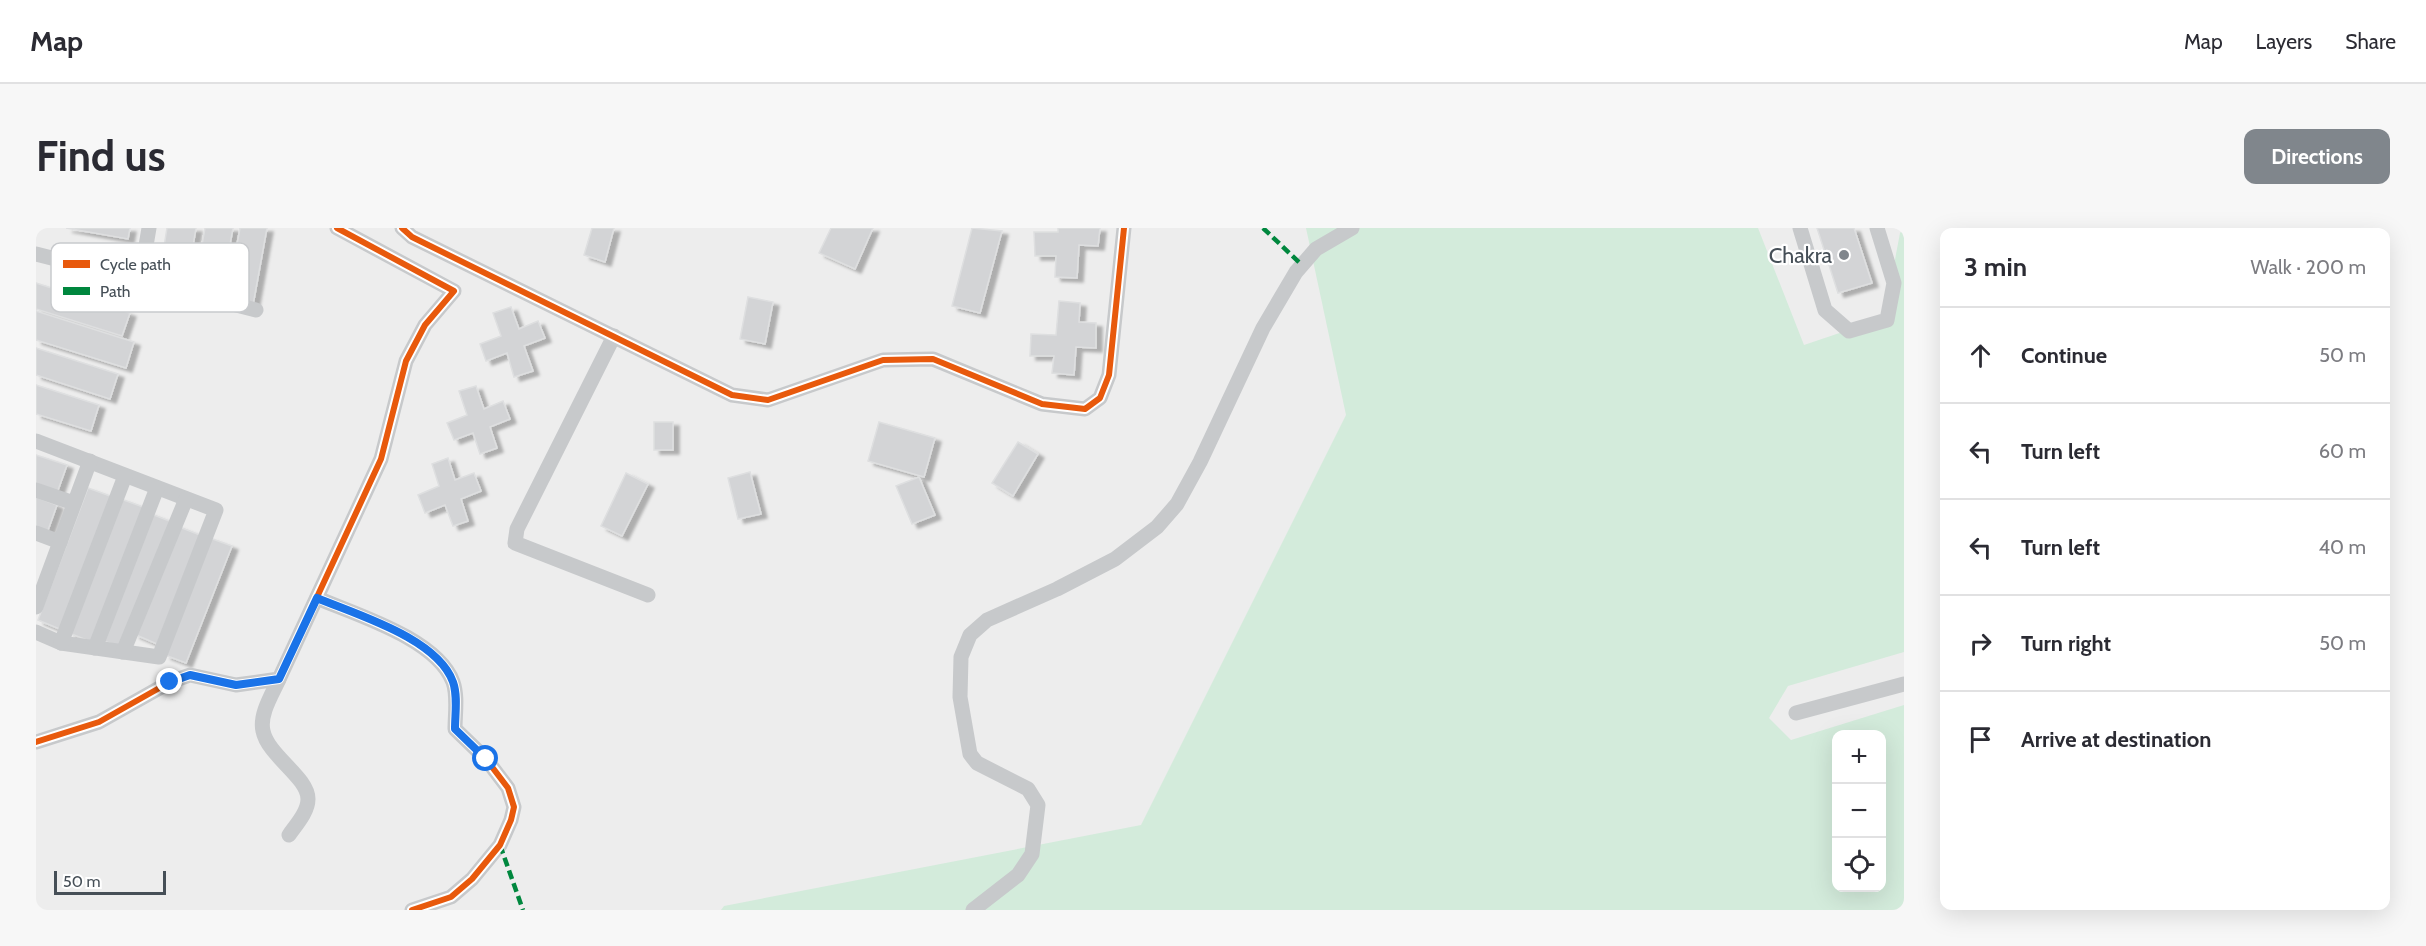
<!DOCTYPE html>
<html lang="en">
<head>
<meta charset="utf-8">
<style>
	body { margin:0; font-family:Cabin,sans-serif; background:#f7f7f7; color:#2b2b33 }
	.controls { position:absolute; right:18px; bottom:18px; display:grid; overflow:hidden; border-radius:12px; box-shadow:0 6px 24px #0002 }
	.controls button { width:54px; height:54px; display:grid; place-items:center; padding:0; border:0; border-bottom:2px solid #e1e1e2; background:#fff; color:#2b2b33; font:30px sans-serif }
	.scale { position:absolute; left:18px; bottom:15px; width:112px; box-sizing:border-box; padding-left:6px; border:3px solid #464f57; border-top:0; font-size:16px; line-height:21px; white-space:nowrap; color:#464f57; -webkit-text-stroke:4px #fff; paint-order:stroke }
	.stop { position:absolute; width:18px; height:18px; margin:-14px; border:4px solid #1a73e8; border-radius:50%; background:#fff }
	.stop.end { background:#1a73e8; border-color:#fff; box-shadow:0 2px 6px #0008 }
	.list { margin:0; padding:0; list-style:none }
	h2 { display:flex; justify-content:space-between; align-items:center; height:78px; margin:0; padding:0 24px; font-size:26px }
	h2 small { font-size:20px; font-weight:400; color:#7c7c81 }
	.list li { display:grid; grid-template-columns:39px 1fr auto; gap:18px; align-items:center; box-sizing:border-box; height:96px; padding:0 24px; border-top:2px solid #e1e1e2 }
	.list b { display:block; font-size:22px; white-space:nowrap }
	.list em { font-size:20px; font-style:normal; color:#7c7c81 }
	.icon { flex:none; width:33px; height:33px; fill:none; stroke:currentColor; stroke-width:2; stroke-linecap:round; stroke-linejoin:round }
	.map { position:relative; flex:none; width:1868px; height:682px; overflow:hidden; border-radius:12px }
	header { display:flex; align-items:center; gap:36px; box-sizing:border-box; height:84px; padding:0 30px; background:#fff; border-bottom:2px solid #e1e1e2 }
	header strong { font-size:28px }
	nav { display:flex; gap:33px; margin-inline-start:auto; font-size:21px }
	.intro { display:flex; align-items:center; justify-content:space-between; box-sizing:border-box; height:144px; padding:0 36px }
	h1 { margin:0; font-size:42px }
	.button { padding:15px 27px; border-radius:12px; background:#80868c; color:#fff; font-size:21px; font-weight:700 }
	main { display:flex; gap:36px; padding:0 36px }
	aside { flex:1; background:#fff; border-radius:12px; box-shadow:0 6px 24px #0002 }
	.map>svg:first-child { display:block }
	.green { fill:#d3ebdb; fill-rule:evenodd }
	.building { fill:#d3d4d6; stroke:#dedfe0; stroke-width:1.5; filter:url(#shadow) }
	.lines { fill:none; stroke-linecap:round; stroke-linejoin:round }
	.minor { stroke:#c7c9cb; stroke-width:15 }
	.quiet { stroke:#00873e; stroke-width:4.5; stroke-dasharray:9 4.5; stroke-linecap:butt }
	.cycleway-casing { stroke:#fff; stroke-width:10 }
	.cycleway { stroke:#e8590c; stroke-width:6 }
	.route { stroke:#1a73e8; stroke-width:8 }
	.poi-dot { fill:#80868c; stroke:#fff; stroke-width:2 }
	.labels { text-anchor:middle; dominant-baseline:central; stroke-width:4.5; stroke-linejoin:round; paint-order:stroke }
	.poi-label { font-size:22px; fill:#464f57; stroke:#fff; text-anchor:end }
	.key { fill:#fff; stroke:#c8cacd; stroke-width:1.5 }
	.key-label { font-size:16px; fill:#464f57 }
</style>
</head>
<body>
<header>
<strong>Map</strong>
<nav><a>Map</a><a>Layers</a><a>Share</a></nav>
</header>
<div class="intro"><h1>Find us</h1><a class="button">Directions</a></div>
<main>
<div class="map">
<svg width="1868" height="682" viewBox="0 0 1868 682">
	<defs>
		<filter id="shadow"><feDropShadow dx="6" dy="4" stdDeviation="1.5" flood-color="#0004"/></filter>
	</defs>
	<rect width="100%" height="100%" fill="#ededed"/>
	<path class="green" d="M 1270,0 L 1722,0 L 1768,117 L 1848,90 L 1864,5 L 1868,0 L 1868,424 L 1752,458 L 1733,490 L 1755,512 L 1868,477 L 1868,682 L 685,682 L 688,678 L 1105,597 L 1310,187 ZM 1800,506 L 1846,506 L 1846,660 L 1800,660 Z"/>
	<g class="building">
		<polygon points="30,0 94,0 92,11"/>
		<polygon points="131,0 160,0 150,60 122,55"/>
		<polygon points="169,0 197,0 185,67 158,62"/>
		<polygon points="204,0 231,0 217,77 191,72"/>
		<polygon points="556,0 578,0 569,34 548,27"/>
		<polygon points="795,0 837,0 819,41 783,25"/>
		<polygon points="936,0 966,3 944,85 916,78"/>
		<polygon points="1022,0 1064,0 1062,18 1043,17 1041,50 1019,49 1020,28 999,28 998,4 1022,4"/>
		<polygon points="1781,0 1818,0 1836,55 1802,65"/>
		<polygon points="0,55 94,85 86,108 0,81"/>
		<polygon points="712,69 737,74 729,116 704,111"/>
		<polygon points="1023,73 1044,75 1043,94 1060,95 1060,120 1040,119 1038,147 1016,145 1018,128 994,128 995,106 1020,107"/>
		<polygon points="475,79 483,101 502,93 509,110 488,118 497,143 478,149 471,125 450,133 444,116 465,108 457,85"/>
		<polygon points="0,83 98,114 90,140 0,112"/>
		<polygon points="0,120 82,146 74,171 0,147"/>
		<polygon points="0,157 63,177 55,203 0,186"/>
		<polygon points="440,158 448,181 467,173 474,191 454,199 461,220 444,226 437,205 418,212 411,195 431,187 423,163"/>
		<rect x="618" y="194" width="19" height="28"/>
		<polygon points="843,194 899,210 888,249 832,233"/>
		<polygon points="982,214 1002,226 977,268 956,255"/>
		<polygon points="0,227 31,237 21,265 0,258"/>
		<polygon points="412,230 419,252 438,245 445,263 425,271 432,293 417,298 409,277 389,285 382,267 403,258 396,236"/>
		<polygon points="714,244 725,286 702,291 692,250"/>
		<polygon points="590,245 612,256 586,308 565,298"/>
		<polygon points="883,249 899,287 876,296 860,258"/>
		<polygon points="52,260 77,269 26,402 2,392"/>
		<polygon points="0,269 21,277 11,305 0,301"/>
		<polygon points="85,271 110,280 58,415 33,405"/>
		<polygon points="113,285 136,294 86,420 63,411"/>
		<polygon points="141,298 164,307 121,416 98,406"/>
		<polygon points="174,310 196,318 150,435 129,427"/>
	</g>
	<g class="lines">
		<g class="minor">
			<polyline points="366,0 376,9 696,167 732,172 847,132 897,131 1006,176 1049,181 1064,170 1073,147 1088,0"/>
			<polyline points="1764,0 1789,82 1813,103 1851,92 1858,55 1841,0"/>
			<polyline points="0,26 220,82"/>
			<polyline points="104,53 113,0"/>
			<polyline points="578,108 481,301 479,315 612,367"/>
			<polyline points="0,213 180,282 123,429 25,415 0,404"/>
			<polyline points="0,262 38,275"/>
			<polyline points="0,305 24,314"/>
			<path d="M 281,370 C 321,387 401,411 417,454 C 422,468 419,486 419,501 L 450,531 L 472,560 L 478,579 L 475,592 L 464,617 L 436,651 L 415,669 L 376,682"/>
			<polyline points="0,379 54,233"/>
			<polyline points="25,415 89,248"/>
			<polyline points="59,420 121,260"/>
			<polyline points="87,424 150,271"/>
			<path d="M 243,451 C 237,465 223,486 227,503 C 232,528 272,549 272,571 C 272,584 260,597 253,607"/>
			<polyline points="1760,485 1868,456"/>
			<polyline points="0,514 63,494 134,454 154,447 200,457 243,451 345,231 370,133 389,97 418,63 301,0"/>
			<polyline points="937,682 982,647 996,626 1002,577 992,561 941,535 934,526 924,469 925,429 934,407 951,392 1021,361 1079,331 1121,299 1141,276 1164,234 1227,100 1260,44 1280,21 1316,0"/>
		</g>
		<g class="quiet">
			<polyline points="1227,0 1266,37"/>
			<polyline points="464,617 487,682"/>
		</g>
		<defs>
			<g id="cycleway">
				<polyline points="366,0 376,9 696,167 732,172 847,132 897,131 1006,176 1049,181 1064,170 1073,147 1088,0"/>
				<path d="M 281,370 C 321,387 401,411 417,454 C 422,468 419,486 419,501 L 450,531 L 472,560 L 478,579 L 475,592 L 464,617 L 436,651 L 415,669 L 376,682"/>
				<polyline points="0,514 63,494 134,454 154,447 200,457 243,451 345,231 370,133 389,97 418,63 301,0"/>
			</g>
		</defs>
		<use href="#cycleway" class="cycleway-casing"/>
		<use href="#cycleway" class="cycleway"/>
	</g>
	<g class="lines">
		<path class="route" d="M 134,454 L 154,447 L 200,457 L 243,451 L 281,370 C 321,387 401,410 417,454 C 422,468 419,486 419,501 L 450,531"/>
	</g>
	<circle class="poi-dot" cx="1808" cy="27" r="6"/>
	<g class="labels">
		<g class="poi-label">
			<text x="1796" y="27">Chakra</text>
		</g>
	</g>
	<rect x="15" y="15" width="198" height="69" rx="9" class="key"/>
	<rect x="27" y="32" width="27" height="8" fill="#e8590c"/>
	<rect x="27" y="59" width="27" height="8" fill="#00873e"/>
	<g class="key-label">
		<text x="64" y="42">Cycle path</text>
		<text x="64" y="69">Path</text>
	</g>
</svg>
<div class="controls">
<button>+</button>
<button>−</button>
<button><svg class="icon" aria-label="locate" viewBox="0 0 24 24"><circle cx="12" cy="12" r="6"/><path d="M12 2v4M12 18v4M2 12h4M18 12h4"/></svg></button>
</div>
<div class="scale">50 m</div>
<div class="stop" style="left:450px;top:531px"></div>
<div class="stop end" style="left:134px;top:454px"></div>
</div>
<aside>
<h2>3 min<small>Walk · 200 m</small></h2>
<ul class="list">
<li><svg class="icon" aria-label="ahead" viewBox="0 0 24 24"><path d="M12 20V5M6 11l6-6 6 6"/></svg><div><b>Continue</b></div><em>50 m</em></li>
<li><svg class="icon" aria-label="left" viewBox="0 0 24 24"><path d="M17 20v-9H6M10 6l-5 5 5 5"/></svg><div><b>Turn left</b></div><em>60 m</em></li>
<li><svg class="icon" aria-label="left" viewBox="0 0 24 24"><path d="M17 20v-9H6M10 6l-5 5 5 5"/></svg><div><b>Turn left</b></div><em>40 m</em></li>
<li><svg class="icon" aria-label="right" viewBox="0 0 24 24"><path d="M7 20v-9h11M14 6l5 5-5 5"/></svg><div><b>Turn right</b></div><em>50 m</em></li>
<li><svg class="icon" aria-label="arrive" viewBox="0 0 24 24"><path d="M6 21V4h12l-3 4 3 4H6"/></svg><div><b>Arrive at destination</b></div></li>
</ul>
</aside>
</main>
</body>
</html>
